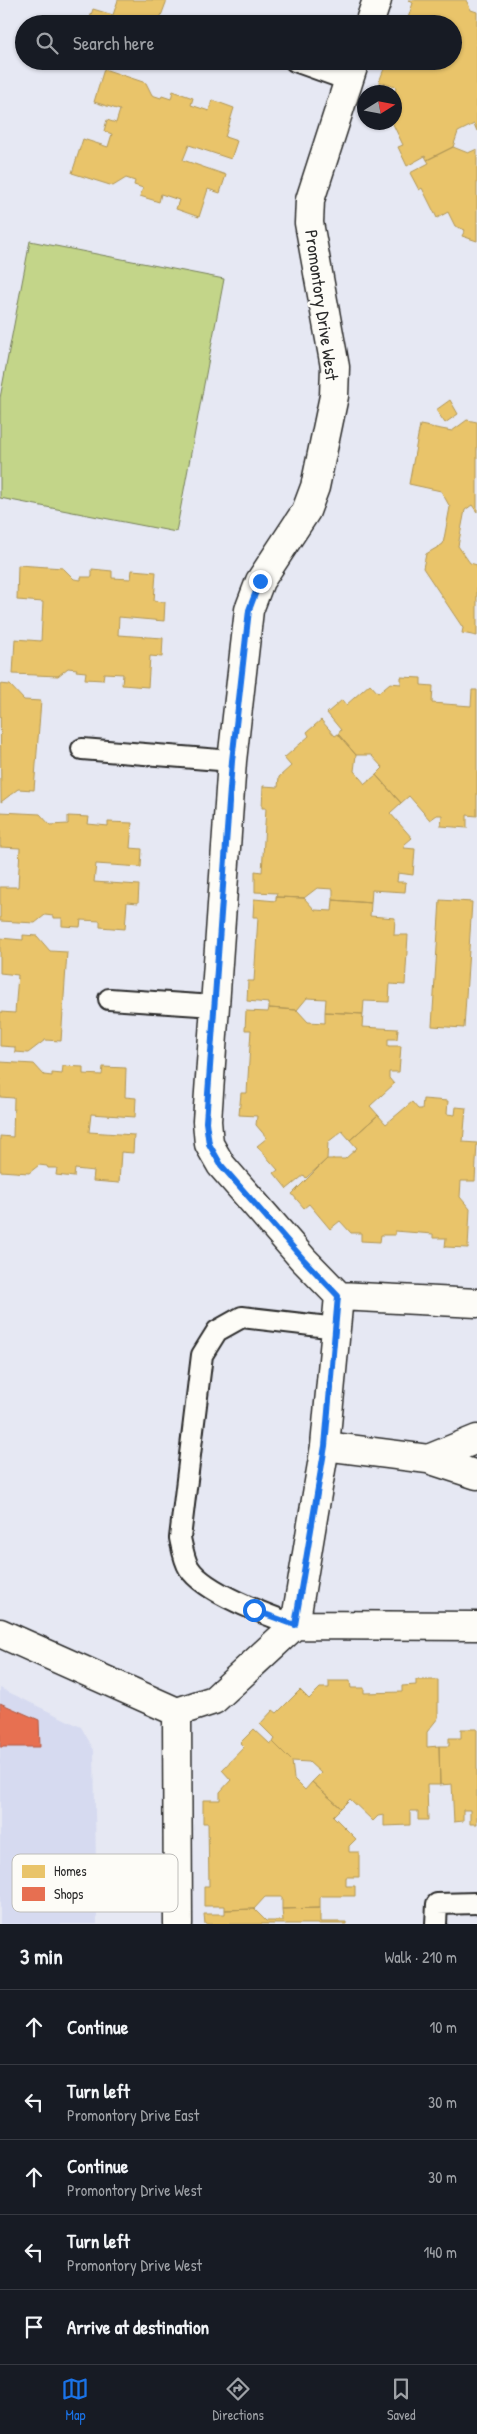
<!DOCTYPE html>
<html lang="en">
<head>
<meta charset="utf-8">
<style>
  :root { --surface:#171b24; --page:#20242c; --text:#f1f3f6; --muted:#9ea1a6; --line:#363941; --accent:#1a73e8 }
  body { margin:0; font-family:"Patrick Hand",sans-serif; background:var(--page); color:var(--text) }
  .compass { position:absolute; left:357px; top:85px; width:45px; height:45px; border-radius:50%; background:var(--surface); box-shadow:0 1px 4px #0004; rotate:79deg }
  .stop { position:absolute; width:15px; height:15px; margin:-11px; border:4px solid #1a73e8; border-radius:50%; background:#fff }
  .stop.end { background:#1a73e8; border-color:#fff; box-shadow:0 1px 5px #0008 }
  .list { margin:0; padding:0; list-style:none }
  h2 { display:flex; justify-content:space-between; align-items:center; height:65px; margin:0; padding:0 20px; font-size:21px }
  h2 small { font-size:16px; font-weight:400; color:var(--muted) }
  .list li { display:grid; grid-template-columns:32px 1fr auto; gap:15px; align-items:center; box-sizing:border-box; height:75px; padding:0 20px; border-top:1px solid var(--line) }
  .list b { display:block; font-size:19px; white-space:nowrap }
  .list p { margin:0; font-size:16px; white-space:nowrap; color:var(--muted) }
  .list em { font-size:16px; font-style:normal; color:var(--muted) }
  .icon { flex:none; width:28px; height:28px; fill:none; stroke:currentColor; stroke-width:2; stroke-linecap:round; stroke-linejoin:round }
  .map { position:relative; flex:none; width:477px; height:1924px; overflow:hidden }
  .search { position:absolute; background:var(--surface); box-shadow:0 1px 4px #0004; left:15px; right:15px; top:15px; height:55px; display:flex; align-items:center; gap:12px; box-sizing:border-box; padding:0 18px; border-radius:28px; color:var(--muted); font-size:19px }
  .sheet { height:440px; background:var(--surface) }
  nav { display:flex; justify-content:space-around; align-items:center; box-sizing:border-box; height:70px; border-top:1px solid var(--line); background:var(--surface); font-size:14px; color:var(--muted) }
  nav a { display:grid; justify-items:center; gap:2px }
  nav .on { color:var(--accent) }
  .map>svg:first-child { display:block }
  .built { fill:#d6daf0 }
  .green { fill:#c3d589; stroke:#77805a }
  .homes { fill:#e9c46a; stroke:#b09657 }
  .shops { fill:#e76f51; stroke:#af5b46 }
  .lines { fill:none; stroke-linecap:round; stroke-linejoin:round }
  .lane-casing { stroke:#2b2b2b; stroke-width:24 }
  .street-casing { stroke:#2b2b2b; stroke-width:31 }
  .lane { stroke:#fdfcf7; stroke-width:20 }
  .street { stroke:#fdfcf7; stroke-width:28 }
  .route { stroke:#1a73e8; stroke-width:6 }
  .labels { text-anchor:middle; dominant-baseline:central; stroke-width:5; stroke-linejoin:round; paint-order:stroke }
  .street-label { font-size:18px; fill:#2b2b2b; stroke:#fdfcf7 }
  .key { fill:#fdfcf7; stroke:#bebdba; stroke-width:1 }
  .key-label { font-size:14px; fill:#2b2b2b }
</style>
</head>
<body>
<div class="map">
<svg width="477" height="1924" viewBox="0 0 477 1924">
  <rect width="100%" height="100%" fill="#e6e8f3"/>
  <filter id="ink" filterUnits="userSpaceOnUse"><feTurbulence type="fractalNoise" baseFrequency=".02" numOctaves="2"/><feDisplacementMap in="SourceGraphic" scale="10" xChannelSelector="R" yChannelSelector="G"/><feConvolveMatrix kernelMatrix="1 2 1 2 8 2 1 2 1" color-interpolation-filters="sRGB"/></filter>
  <g filter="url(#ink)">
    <!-- built -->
    <path class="built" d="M0 1688 81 1727 94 1750 97 1924H0Z"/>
    <!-- green -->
    <path class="green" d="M30 241 224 279 176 532 0 498V398Z"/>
    <!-- homes -->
    <path class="homes" d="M118 0H167L158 24H88L93 9 113 15Z
      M408 0H466L471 10 477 12V131L474 124 458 132 453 147 427 160 425 156 407 166 398 147 403 145 392 122H394V113L400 111 394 99 396 87 379 82 387 61H453V24H406L413 3Z
      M104 69 146 83 152 95 161 98 162 96 171 99 173 91 193 98 191 105 209 111 212 100 234 108 225 137 237 141 231 159 189 145 183 160 226 175 220 193 208 189 199 217 176 209 179 200 161 194 159 202 140 196 143 188 134 185 135 181 126 178 113 186 72 173 83 139 108 147 112 134 104 131 107 120 116 123 120 110 94 102Z
      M453 147 468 153 477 149V241L462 236 465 230 455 226 448 212 437 218 422 188 419 190 410 173 429 163 427 160Z
      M450 400 458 414 445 423 436 410Z
      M467 420 477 422V512L472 505 465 510 458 546 470 563 477 565V636L462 633 463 628 423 568 426 554 443 544 450 507 441 491 409 484 420 425 452 431Z
      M18 565 63 568 74 579 81 580V577H92V569L112 571V578L131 579 132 570 156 572 154 601 165 602 164 621 119 617 118 635 163 638 162 657 150 656 148 687 122 685 123 674 104 673 103 680 85 679 86 672 76 671 77 669 68 668 58 676 13 674 15 639 41 641 43 602 17 600Z
      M401 677 421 678V685L433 686 432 703 471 706 472 690H477V816L467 815V828L441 826 442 815H437L430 820 409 796 401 803 376 775 383 768 371 755H356L338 734 341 730 327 713 342 700 346 705 370 684 378 693 390 683 401 684Z
      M0 684 10 685 24 700 41 701 34 790 18 789 1 802Z
      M321 720 335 736 338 734 356 755 354 771 365 784 376 775 401 803 390 813 412 838 405 844 404 848 415 849 413 875 398 873 397 882H406L405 892 372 890 371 903 333 900V889L317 888 304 898 276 897 277 893 255 892V871L262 872 266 808H262L263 786 278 787 279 777 291 766 284 758 309 736 307 732Z
      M0 812 40 814 50 825 68 824V816L89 817 88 824 108 826V822L132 823 130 848 142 849 141 867 96 864 94 882 139 885 138 903 127 902 125 929 100 927V921L81 920 80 927 62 926V918H53V916L45 915 35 923 0 921V887H18L20 848 0 847Z
      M276 897 304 898 315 910 332 911 333 900 371 903 370 916 395 918 394 935H408L405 985 390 984 389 1002 364 1001 363 1014 325 1012 326 999 307 998 297 1010 269 1008V1003L247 1001 248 981H254L258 917H253L254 899 276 901Z
      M440 900 472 902 464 1028 432 1026Z
      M23 935 37 936 50 951 67 952 61 1041 45 1040 28 1053 15 1052V1047L0 1046V1012L15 1013 18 975 0 973V938L23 940Z
      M269 1008 297 1010 308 1022 325 1023V1012L363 1014 362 1027 398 1029 397 1039H388V1046H401L399 1072H389V1078L394 1084 370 1106 378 1115 350 1140 342 1131 328 1142 327 1159 306 1178 304 1175 287 1189 274 1173 278 1170 257 1146 267 1138 256 1125 257 1116 239 1115 241 1093H247L251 1030H245L246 1011 268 1012Z
      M0 1062 34 1064 44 1075 52 1076V1073L62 1074 63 1066 83 1067V1074L102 1075 103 1067 126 1068 125 1097 136 1098 135 1117 91 1114 89 1132 134 1135 133 1153 121 1152 119 1183 93 1181 94 1171 75 1169 74 1177 56 1175 57 1168H48L47 1166 39 1165 29 1173 0 1171V1136L13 1137 14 1098 0 1097Z
      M423 1099 448 1101 447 1114 455 1115 456 1107 466 1108 463 1142 477 1143 475 1181H461L460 1197 470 1209 468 1248 445 1247 446 1238H433V1234L395 1231V1235H381L380 1242 361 1241V1233H351L340 1221 330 1229 309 1204 304 1208 292 1194 327 1159H345L357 1148 350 1140 378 1115 386 1124 412 1102 418 1109H422Z
      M416 1680H438V1718L427 1732V1747L439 1746 440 1785H427L428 1820H418V1811H410V1825L384 1826V1815L378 1816 373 1821 350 1799 341 1808 312 1782 321 1773 309 1762 292 1761 273 1742 275 1739 260 1724 273 1710 277 1713 300 1690 309 1699 320 1688H329V1681H350L351 1688H364V1693L402 1692V1686L416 1685Z
      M254 1729 270 1744 273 1742 292 1761 294 1779 305 1790 312 1782 341 1808 333 1816 356 1839 349 1846V1852H359V1877H346V1886H355V1896H320V1908L282 1909V1897H265L254 1909 225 1910V1906H204V1886H209L208 1823H203V1800H220V1792L231 1780 222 1770 244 1747 240 1743Z
      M461 1729H477V1824H470V1810H463V1821L454 1822 452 1784 440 1785 439 1746H449V1738H461Z
      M320 1908V1922H346V1924H205L204 1914H225V1910L254 1909 266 1921H283L282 1909Z"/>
    <!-- shops -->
    <path class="shops" d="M0 1703 39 1720 40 1747H0Z"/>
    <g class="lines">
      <!-- lane casing -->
      <g class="lane-casing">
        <path id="lane" d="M295 61 348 80
          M82 749 232 761
          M109 999 214 1006
          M295 1625C267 1615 205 1593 189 1568 184 1560 182 1547 180 1538L202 1355 217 1331 242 1317 337 1328
          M436 1924 437 1904 477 1903"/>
      </g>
      <!-- street casing -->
      <g class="street-casing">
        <path id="street" d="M369 24 377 0
          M355 61 310 200 309 223 335 367 334 396 315 487 306 511 260 581 249 610 232 761 207 1121 209 1144 221 1165 303 1259 339 1296 477 1303
          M325 1446 428 1459 477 1475
          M428 1459 477 1439
          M295 1625 325 1446 339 1296
          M0 1633 177 1712 214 1700 295 1625 477 1626
          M177 1712 178 1924"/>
      </g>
      <!-- lane -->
      <use href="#lane" class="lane"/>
      <!-- street -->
      <use href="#street" class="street"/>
    </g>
  </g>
  <g class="lines" filter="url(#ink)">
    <!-- route -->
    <path class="route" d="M254 1610 295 1625 325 1446 338 1296 303 1259 221 1165 209 1144 206 1122 232 761 249 610 260 581"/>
  </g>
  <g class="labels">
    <!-- street labels -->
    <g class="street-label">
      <text transform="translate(322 305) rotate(82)">Promontory Drive West</text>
    </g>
  </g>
  <!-- legend -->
  <rect x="12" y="1854" width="166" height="58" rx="8" class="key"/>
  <rect x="22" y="1865" width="23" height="13" fill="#e9c46a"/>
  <rect x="22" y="1887" width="23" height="14" fill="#e76f51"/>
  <g class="key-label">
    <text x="54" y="1876">Homes</text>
    <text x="54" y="1899">Shops</text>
  </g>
</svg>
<svg class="compass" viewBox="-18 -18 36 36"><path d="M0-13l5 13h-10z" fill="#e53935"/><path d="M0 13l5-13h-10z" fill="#9ea1a6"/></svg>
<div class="stop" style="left:254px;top:1610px"></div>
<div class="stop end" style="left:260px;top:581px"></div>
<div class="search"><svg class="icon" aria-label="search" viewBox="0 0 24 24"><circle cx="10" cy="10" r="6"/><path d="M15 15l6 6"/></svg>Search here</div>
</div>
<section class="sheet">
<h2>3 min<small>Walk · 210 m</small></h2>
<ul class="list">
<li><svg class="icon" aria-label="ahead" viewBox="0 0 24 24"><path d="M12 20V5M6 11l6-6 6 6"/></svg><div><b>Continue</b></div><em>10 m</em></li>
<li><svg class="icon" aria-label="left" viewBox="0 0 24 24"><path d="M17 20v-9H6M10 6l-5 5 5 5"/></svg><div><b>Turn left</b><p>Promontory Drive East</p></div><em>30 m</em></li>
<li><svg class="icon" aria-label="ahead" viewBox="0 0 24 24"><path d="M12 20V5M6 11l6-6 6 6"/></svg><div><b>Continue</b><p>Promontory Drive West</p></div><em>30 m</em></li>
<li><svg class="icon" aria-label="left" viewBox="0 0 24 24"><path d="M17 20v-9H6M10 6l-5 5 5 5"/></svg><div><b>Turn left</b><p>Promontory Drive West</p></div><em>140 m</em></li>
<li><svg class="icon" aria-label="arrive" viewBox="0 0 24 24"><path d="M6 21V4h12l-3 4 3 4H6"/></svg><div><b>Arrive at destination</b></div></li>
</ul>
</section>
<nav>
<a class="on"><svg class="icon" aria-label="map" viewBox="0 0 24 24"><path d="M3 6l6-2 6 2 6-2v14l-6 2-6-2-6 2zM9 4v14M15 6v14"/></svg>Map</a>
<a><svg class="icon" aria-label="directions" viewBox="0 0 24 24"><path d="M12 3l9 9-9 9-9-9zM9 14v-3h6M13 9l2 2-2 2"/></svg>Directions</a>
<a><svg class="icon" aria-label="saved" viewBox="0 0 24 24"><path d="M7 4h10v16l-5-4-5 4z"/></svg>Saved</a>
</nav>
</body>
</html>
